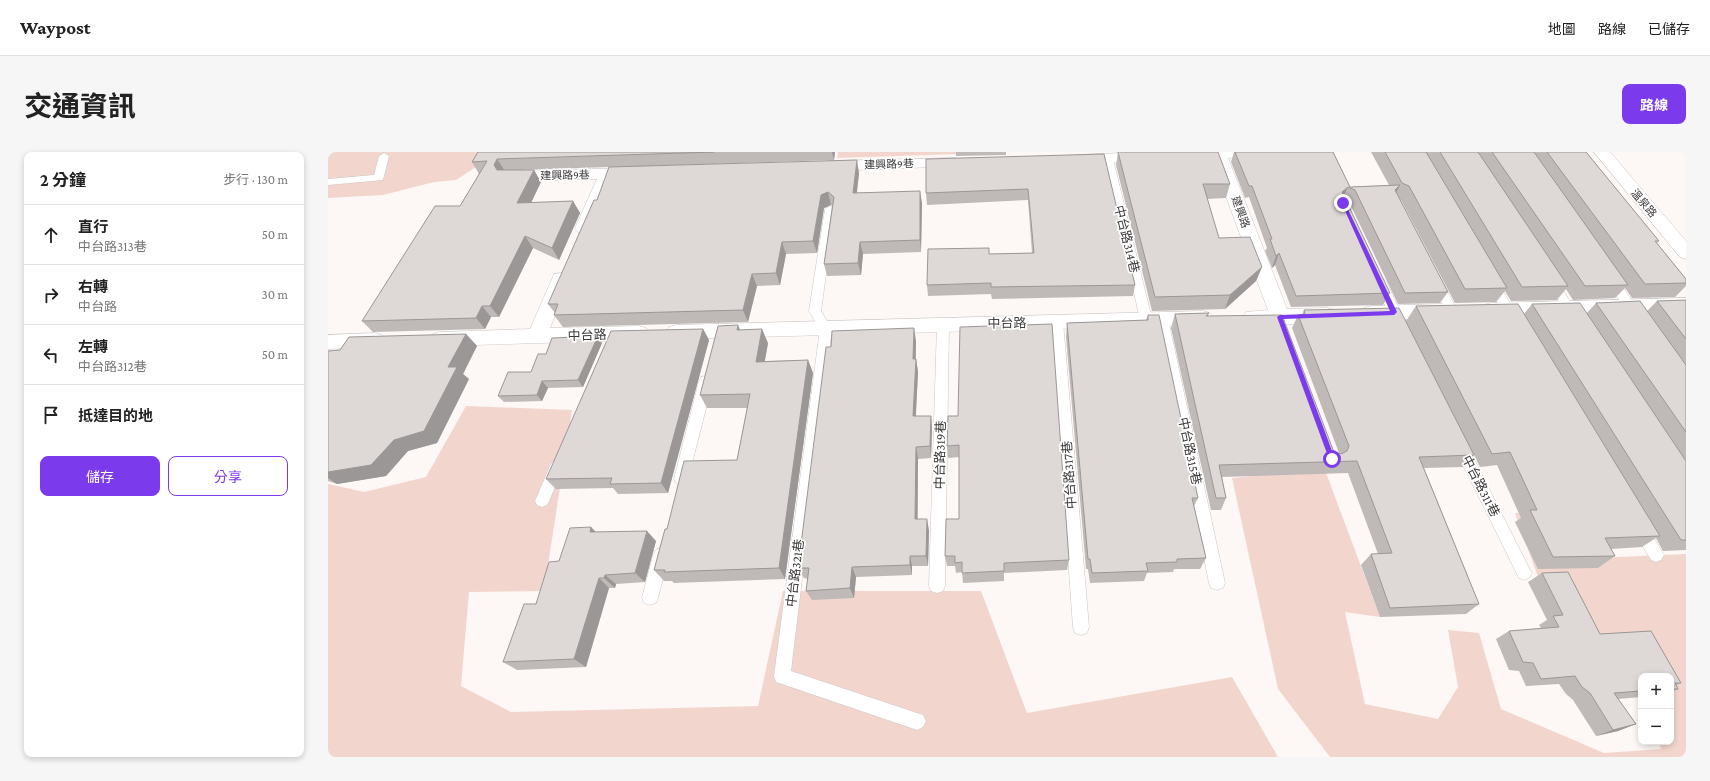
<!DOCTYPE html>
<html lang="zh-TW">
<head>
<meta charset="utf-8">
<style>
  :root { --surface:#fff; --page:#f6f6f6; --text:#222; --muted:#767676; --line:#e0e0e0; --accent:#7c3aed }
  body { margin:0; font-family:"Crimson Pro","Noto Sans TC",serif; background:var(--page); color:var(--text) }
  .controls { position:absolute; right:12px; bottom:12px; display:grid; overflow:hidden; border-radius:8px; box-shadow:0 2px 6px #0003 }
  .controls button { width:36px; height:36px; display:grid; place-items:center; padding:0; border:0; border-bottom:1px solid var(--line); background:var(--surface); color:var(--text); font:20px sans-serif }
  .stop { position:absolute; width:12px; height:12px; margin:-9px; border:3px solid #7c3aed; border-radius:50%; background:#fff }
  .stop.end { background:#7c3aed; border-color:#fff; box-shadow:0 1px 4px #0008 }
  .list { margin:0; padding:0; list-style:none }
  h2 { display:flex; justify-content:space-between; align-items:center; height:52px; margin:0; padding:0 16px; font-size:17px }
  h2 small { font-size:13px; font-weight:400; color:var(--muted) }
  .list li { display:grid; grid-template-columns:26px 1fr auto; gap:12px; align-items:center; box-sizing:border-box; height:60px; padding:0 16px; border-top:1px solid var(--line) }
  .list b { display:block; font-size:15px; white-space:nowrap }
  .list p { margin:0; font-size:13px; white-space:nowrap; color:var(--muted) }
  .list em { font-size:13px; font-style:normal; color:var(--muted) }
  .actions { display:flex; gap:8px; padding:12px 16px }
  .actions a { flex:1; padding:9px 0; border:1px solid var(--accent); border-radius:8px; text-align:center; font-size:14px; color:var(--accent) }
  .actions .main { background:var(--accent); color:#fff }
  .icon { flex:none; width:22px; height:22px; fill:none; stroke:currentColor; stroke-width:2; stroke-linecap:round; stroke-linejoin:round }
  .map { position:relative; flex:none; width:1358px; height:605px; overflow:hidden; border-radius:8px }
  header { display:flex; align-items:center; gap:24px; box-sizing:border-box; height:56px; padding:0 20px; background:var(--surface); border-bottom:1px solid var(--line) }
  header strong { font-size:19px }
  nav { display:flex; gap:22px; margin-inline-start:auto; font-size:14px }
  .intro { display:flex; align-items:center; justify-content:space-between; box-sizing:border-box; height:96px; padding:0 24px }
  h1 { margin:0; font-size:28px }
  .button { padding:10px 18px; border-radius:8px; background:var(--accent); color:#fff; font-size:14px; font-weight:700 }
  main { display:flex; gap:24px; padding:0 24px }
  aside { flex:1; background:var(--surface); border-radius:8px; box-shadow:0 2px 6px #0003 }
  .map>svg:first-child { display:block }
  .green { fill:#f2d6cd }
  .lines { fill:none; stroke-linecap:round; stroke-linejoin:round }
  .lane-casing { stroke:#ccc6c4; stroke-width:1 }
  .street-casing { stroke:#ccc6c4; stroke-width:1 }
  .lane { fill:#fff; fill-rule:evenodd }
  .street { fill:#fff; fill-rule:evenodd }
  .wall { fill:#bfbab8 }
  .shaded-wall { fill:#9b9796 }
  .building { fill:#ded8d6; stroke:#9b9796 }
  .route { fill:#7c3aed }
  .labels { text-anchor:middle; dominant-baseline:central; stroke-width:3.5; stroke-linejoin:round; paint-order:stroke }
  .far-street-label { font-size:11px; fill:#3c3939; stroke:#fff }
  .street-label { font-size:13px; fill:#3c3939; stroke:#fff }
</style>
</head>
<body>
<header>
<strong>Waypost</strong>
<nav><a>地圖</a><a>路線</a><a>已儲存</a></nav>
</header>
<div class="intro"><h1>交通資訊</h1><a class="button">路線</a></div>
<main>
<aside>
<h2>2 分鐘<small>步行 · 130 m</small></h2>
<ul class="list">
<li><svg class="icon" aria-label="ahead" viewBox="0 0 24 24"><path d="M12 20V5M6 11l6-6 6 6"/></svg><div><b>直行</b><p>中台路313巷</p></div><em>50 m</em></li>
<li><svg class="icon" aria-label="right" viewBox="0 0 24 24"><path d="M7 20v-9h11M14 6l5 5-5 5"/></svg><div><b>右轉</b><p>中台路</p></div><em>30 m</em></li>
<li><svg class="icon" aria-label="left" viewBox="0 0 24 24"><path d="M17 20v-9H6M10 6l-5 5 5 5"/></svg><div><b>左轉</b><p>中台路312巷</p></div><em>50 m</em></li>
<li><svg class="icon" aria-label="arrive" viewBox="0 0 24 24"><path d="M6 21V4h12l-3 4 3 4H6"/></svg><div><b>抵達目的地</b></div></li>
</ul>
<div class="actions"><a class="main">儲存</a><a>分享</a></div>
</aside>
<div class="map">
<svg width="1358" height="605" viewBox="0 0 1358 605">
  <rect width="100%" height="100%" fill="#fdf7f5"/>
  <!-- green -->
  <path class="green" d="M0 0H158L148 15 128 28 106 30 55 43 0 46Z
    M510 0H662V1L509 6Z
    M138 254 244 258 216 439 141 440 133 534 183 560 430 554 455 439H653L699 561 904 525 950 605H0V332L36 340 98 325Z
    M997 318 1052 465 1017 460 1037 552 1110 567 1130 535 1120 478 1151 481 1173 557 1276 601 1333 597 1331 590H1343V524H1313V548L1288 489 1234 491 1187 361 1233 363 1267 406 1358 402V605H1002L950 537 904 326Z"/>
  <g class="lines">
    <!-- lane casing -->
    <g class="lane-casing">
      <path id="lane" d="M56 1 61 4 55 28 0 33V27L46 23 51 4Z
        M780 4 785 7 824 167 822 170H814L812 167 775 7Z
        M502 54 507 57 493 159 504 177 463 519 595 563 598 569 595 575 589 578 454 532 448 530 446 524 492 177 481 159 497 57Z
        M1282 122 1286 123 1312 160 1314 163 1312 166H1304L1278 129 1276 126 1278 123Z
        M1163 124 1167 125 1191 167 1189 170H1181L1179 167 1157 128Z
        M1222 124 1226 125 1252 164 1250 167H1242L1216 128Z
        M1052 125 1058 129 1077 170 1075 173H1067L1065 170 1046 129Z
        M1108 125 1112 126 1130 159 1128 162H1120L1118 159 1102 129Z
        M834 163 838 164 840 167 897 431 895 436 889 438 883 436 881 431 828 167 830 164Z
        M729 166 733 167 735 170 761 475 759 481 753 483 747 481 745 475 723 170 725 167Z
        M615 168 619 170 621 173 617 434 615 439 609 441 603 439 601 434 609 173 611 170Z
        M378 224 383 225 385 229 360 327 358 331 353 333 348 331 346 327 371 229 373 225Z
        M1132 287 1137 289 1201 416 1204 421 1201 426 1196 428 1191 426 1125 293 1127 289Z
        M229 308 234 310 236 314 221 349 219 353 214 355 209 353 207 349 222 314 224 310Z
        M1311 368 1316 370 1333 398 1336 403 1333 408 1328 410 1323 408 1306 380 1304 375 1306 370Z
        M333 396 338 398 341 403 330 446 328 451 322 453 316 451 314 446 325 403 328 398Z"/>
    </g>
    <!-- street casing -->
    <g class="street-casing">
      <path id="street" d="M819 0 825 2 827 5 825 8 748 13 742 11 740 8 742 5 748 3Z
        M854 0H933L931 3 900 6 959 157 999 156 1006 158 1009 163 1006 168 999 170C978 171 937 175 918 170L915 165 918 160 940 158 884 7 854 6 852 3Z
        M1266 0H1282L1358 89V107L1352 105Z
        M628 6 634 8 636 11 634 14 500 19 494 17 492 14 494 11 500 9Z
        M310 16 316 17 318 21 316 25 285 27 265 76 262 80 256 82 250 80 247 76 269 27 183 29 177 28 175 24 177 20 183 19Z
        M233 121 240 122 242 127 222 176 311 174 318 176 321 181 318 186 311 188 112 194 105 192 102 187 105 182 112 180 202 177 224 127 226 122Z
        M1358 146V160L1163 165 1156 163 1153 158 1156 153 1163 151Z
        M1113 152 1120 154 1123 159 1120 164 1113 166 1043 168 1036 166 1033 161 1036 156 1043 154Z
        M875 159 882 161 885 166 882 171 875 173 348 187 341 185 338 180 341 175 348 173Z
        M47 181 54 183 57 188 54 193 47 195 0 197V183Z"/>
    </g>
    <!-- lane -->
    <use href="#lane" class="lane"/>
    <!-- street -->
    <use href="#street" class="street"/>
  </g>
  <!-- wall -->
  <path class="wall" d="M150 0H507L506 8 324 14 531 21 529 41 594 51 593 100 535 102 533 123 499 124 496 112 504 54 503 53 496 56 489 101 458 102 452 133 429 134 420 170 235 175 226 163 227 161 220 152 269 48 281 15 192 18H206L213 30 203 51 245 49 252 61 231 108 205 96 171 165H163L157 177 45 180 34 169 132 54 151 22 144 10Z
    M628 0H678V3L628 4Z
    M790 0H890L902 32 898 46 879 47 891 86 934 115 928 129 897 157 824 159 788 13Z
    M906 0H1005L1022 35 1061 33 1043 0H1258L1331 89 1329 91 1358 127V134L1347 145 1304 146 1297 136 1287 146 1245 148 1238 137 1229 148 1183 149 1177 139 1168 150 1127 151 1073 48H1072L1120 140 1112 151 1070 152 1021 50 1018 49 1062 141 1055 153 963 155 947 113 944 116 937 99 939 96 921 45 917 46 903 10Z
    M776 2 807 133 805 144 664 147 663 142 600 144 599 133 661 102 704 101 700 48 599 53 598 41Z
    M1358 148V398L1335 399 1328 386 1314 395 1283 397 1287 404 1270 416 1210 417 1187 370 1193 366 1169 313 1152 315 1146 303 1135 315 1096 316 1151 452 1138 462 1052 465 1033 413 1043 402H1050L1020 321 894 325 898 346 893 358H883L843 176 847 162 881 161 880 164 1004 295 1006 300 1011 301 964 176 970 163H974L976 158 1078 169 1088 154 1196 162 1204 152 1259 161 1268 151 1319 159 1329 149Z
    M820 163 870 346 866 354 878 406 872 417H846L845 420 819 421 816 429 762 431 760 417H758L738 185 739 171 818 168Z
    M375 177 381 188 340 341 290 342 285 336 228 337 218 327Z
    M412 178 440 191 437 209 480 208 485 221 457 427 346 431 344 429H336L326 418 339 377 409 308 419 256H379L372 243Z
    M138 182 149 194 135 222 141 227 109 291 80 299 58 324 9 332 0 329V199L12 198Z
    M270 184 274 191 255 235 220 236 214 249 176 250 170 244 203 220 218 202Z
    M588 189V207L590 220 588 264H603L604 276 603 306 590 307V367L601 378 600 414H584V423L528 425 526 446 484 448 478 439 480 427 476 426 470 416Z
    M620 264 741 408 739 418 676 421V429L635 431 634 420 628 421 627 414H619L617 404 631 367V305L620 306 619 294Z
    M268 380 328 389 317 430 288 432 287 436H281L258 515 189 518 175 510 231 409Z
    M1240 420 1272 482 1323 479 1353 531 1348 533 1350 537 1343 540V524H1313V545L1290 547 1308 572 1290 579 1268 584 1245 548 1238 542 1231 532 1198 534 1191 519 1181 518 1168 487 1181 479 1213 476 1211 473 1219 468 1200 430 1214 421Z"/>
  <!-- shaded-wall -->
  <path class="shaded-wall" d="M504 0H507L506 8Z
    M169 7 177 19 174 25 166 13Z
    M529 8 531 21 527 54 525 41Z
    M206 18 213 30 197 63 189 51Z
    M1072 33 1066 45 1067 38Z
    M1020 35 1014 47V40Z
    M592 39 594 51 593 100 592 88Z
    M500 40 503 53 496 56 489 101 485 89 493 43Z
    M245 49 252 61 231 108 224 96Z
    M197 84 205 96 171 165 162 154Z
    M454 90 458 102 452 133 448 121Z
    M532 90 535 102 533 123 530 111Z
    M951 101 947 113 944 116 948 104Z
    M934 115 928 129 897 157 902 143Z
    M424 122 429 134 420 170 415 158Z
    M154 154 163 165 157 177 148 166Z
    M410 173 416 187 409 178Z
    M586 176 588 189 587 218 588 207 590 220 587 276 585 264V207Z
    M375 177 381 188 340 341 333 331Z
    M434 177 440 191 434 223 428 210Z
    M138 182 149 194 135 222 141 227 109 291 80 299 58 324 9 332 0 326V320L120 215Z
    M270 184 274 191 255 235 250 228Z
    M480 208 485 221 457 427 451 416Z
    M214 229 220 236 214 249 209 243Z
    M603 264 604 276 603 306 602 294Z
    M588 295 590 307 589 378 587 367Z
    M599 367 601 378 600 414 598 404Z
    M263 375 273 385 262 380Z
    M319 379 328 389 317 430 307 421Z
    M582 404 584 414V423L582 413Z
    M524 415 528 425 526 446 522 436Z
    M277 423 288 432 287 436 276 426Z
    M271 426 281 436 258 515 246 507Z
    M1308 572 1290 579 1268 584 1285 578Z"/>
  <!-- building -->
  <path class="building" d="M150 0H386L169 7 166 13 169 18H206L189 51 245 49 224 96 197 84 162 154H154L148 166 34 169 107 54H132L159 9 144 10Z
    M790 0H890L902 32H875L891 86 922 85 934 115 902 143 827 145Z
    M907 0H1005L1022 35 1072 33 1067 38 1120 140 1077 141 1027 38 1020 35 1014 40 1062 141 968 144 951 101 948 104 942 87H944L924 34H921Z
    M1057 0H1098L1179 136 1137 137 1081 34 1074 31Z
    M1112 0H1150L1240 134 1194 135Z
    M1164 0H1206L1300 133 1257 134Z
    M1219 0H1258L1331 89H1327L1358 127V131L1317 132Z
    M776 2 807 133 663 135V131L599 133 600 97 661 96V102L706 101 700 37 598 41V7Z
    M529 8 525 41 592 39V88L532 90 530 111 496 112 506 45 500 40 493 43 485 89 454 90 448 121 424 122 415 158 226 163 230 152H220L266 48H269L281 15Z
    M1358 148V187L1329 149Z
    M1312 149 1358 213V280L1268 151Z
    M1252 151 1358 309V388H1353L1204 152Z
    M1190 152 1332 384 1277 386 1287 404 1225 405 1202 358H1209L1182 300 1164 302 1088 154Z
    M1071 156 1146 303 1091 305 1151 452 1062 456 1043 402 1064 401 1029 309 891 313 898 346H888L847 162 881 161 878 164 954 163 1004 295 1006 300 1013 302 1019 299 1021 294 970 163 977 162 976 158Z
    M820 163H831L870 346H864L878 406 849 407V410L818 411 820 419 764 421 762 407H760L739 171 820 168Z
    M724 172 741 408 676 411V419L634 421V410L627 411V404H617L618 367H631V293L619 294 620 264H630L632 175Z
    M410 173 409 178 434 177 428 210 480 208 451 416 336 420 337 418H326L337 377H339L356 309 409 308 422 242 372 243 390 174Z
    M586 176 585 207H588L585 264H603L602 294 588 295 587 367H599L598 404H582V413L524 415 522 436 478 439 481 416H470L498 195H503L504 179Z
    M375 177 333 331 282 332 284 326 218 327 283 179Z
    M138 182 120 215H129L96 279 66 288 43 313 0 320V199L12 198 21 185Z
    M270 184 250 228 214 229 209 243 170 244 180 220H203L210 202H218L224 186Z
    M263 375 262 380 319 379 307 421 277 423 276 426H271L246 507 175 510 196 452H208L221 410 231 409 242 376Z
    M1240 420 1272 482 1323 479 1353 531H1347L1350 537H1343V524H1313V539L1286 541 1308 572 1285 578 1262 541 1254 535 1247 524 1213 527 1205 511 1195 510 1181 479 1231 475 1225 464 1235 463 1214 421Z"/>
  <!-- route -->
  <path class="route" d="M1013 50 1017 51 1069 160 1066 163 955 167 1007 307 1004 310 1001 307 949 165 952 163 1062 159Z"/>
  <g class="labels">
    <!-- far-street labels -->
    <g class="far-street-label">
      <text transform="translate(561 12) rotate(-2)">建興路9巷</text>
      <text transform="translate(237 23) rotate(-1)">建興路9巷</text>
      <text transform="translate(1316 51) rotate(50)">溫泉路</text>
      <text transform="translate(913 60) rotate(70)">建興路</text>
    </g>
    <!-- street labels -->
    <g class="street-label">
      <text transform="translate(799 87) rotate(76)">中台路314巷</text>
      <text transform="translate(679 171) rotate(-1)">中台路</text>
      <text transform="translate(259 183) rotate(-2)">中台路</text>
      <text transform="translate(862 299) rotate(78)">中台路315巷</text>
      <text transform="translate(612 303) rotate(-89)">中台路319巷</text>
      <text transform="translate(741 323) rotate(-94)">中台路317巷</text>
      <text transform="translate(1153 334) rotate(63)">中台路311巷</text>
      <text transform="translate(467 421) rotate(-83)">中台路321巷</text>
    </g>
  </g>
</svg>
<div class="controls">
<button>+</button>
<button>−</button>
</div>
<div class="stop" style="left:1004px;top:307px"></div>
<div class="stop end" style="left:1015px;top:51px"></div>
</div>
</main>
</body>
</html>
